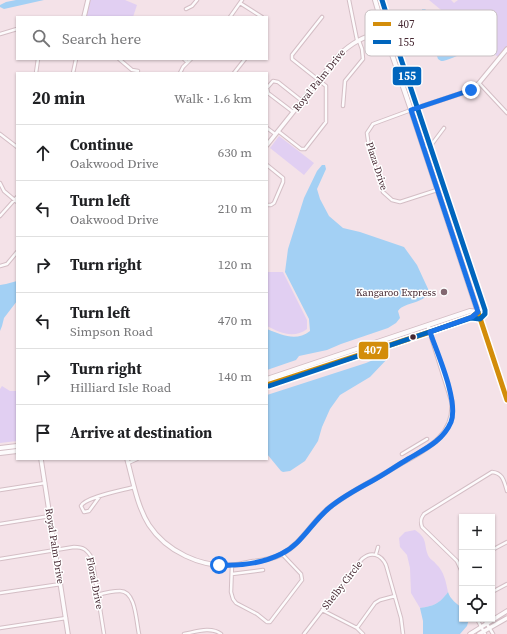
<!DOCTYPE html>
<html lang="en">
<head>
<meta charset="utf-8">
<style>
  :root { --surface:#fff; --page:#f2f2f2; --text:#202124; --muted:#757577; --line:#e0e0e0 }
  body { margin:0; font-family:"Source Serif 4",serif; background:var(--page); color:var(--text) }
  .controls { position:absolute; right:12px; bottom:12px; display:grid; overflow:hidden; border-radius:0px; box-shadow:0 1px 3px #0004 }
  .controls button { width:36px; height:36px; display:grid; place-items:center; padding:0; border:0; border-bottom:1px solid var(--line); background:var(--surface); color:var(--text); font:20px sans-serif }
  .stop { position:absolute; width:12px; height:12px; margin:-9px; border:3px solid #1a73e8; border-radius:50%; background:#fff }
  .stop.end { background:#1a73e8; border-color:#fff; box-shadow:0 1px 4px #0008 }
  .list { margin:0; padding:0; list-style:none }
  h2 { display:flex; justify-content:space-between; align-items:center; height:52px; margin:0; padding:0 16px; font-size:17px }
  h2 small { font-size:13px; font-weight:400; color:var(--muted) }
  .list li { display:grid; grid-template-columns:26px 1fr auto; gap:12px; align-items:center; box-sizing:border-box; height:56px; padding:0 16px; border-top:1px solid var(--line) }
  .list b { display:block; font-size:15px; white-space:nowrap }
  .list p { margin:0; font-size:13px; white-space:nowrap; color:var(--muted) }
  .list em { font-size:13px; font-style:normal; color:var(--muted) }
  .icon { flex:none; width:22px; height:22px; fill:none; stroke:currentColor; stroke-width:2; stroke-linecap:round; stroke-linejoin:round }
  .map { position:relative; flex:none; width:507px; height:634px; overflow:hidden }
  .search { position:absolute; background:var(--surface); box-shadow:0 1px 3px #0004; left:16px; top:16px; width:252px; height:44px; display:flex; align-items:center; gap:10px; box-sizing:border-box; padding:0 14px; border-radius:0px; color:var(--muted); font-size:15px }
  .panel { position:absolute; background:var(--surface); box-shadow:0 1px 3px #0004; left:16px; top:72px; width:252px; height:388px; border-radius:0px }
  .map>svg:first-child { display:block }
  .green { fill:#e1cff2 }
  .water { fill:#a3d0f4 }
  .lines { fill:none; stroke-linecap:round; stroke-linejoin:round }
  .minor-casing { stroke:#d4bec5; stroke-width:4.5 }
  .tertiary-casing { stroke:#d4bec5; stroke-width:5.5 }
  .secondary-casing { stroke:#d4bec5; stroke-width:6 }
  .minor { stroke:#fdfbfc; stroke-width:2.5 }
  .tertiary { stroke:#fdfbfc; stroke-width:3.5 }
  .secondary { stroke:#fdfbfc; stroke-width:4 }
  .bus-1-casing { stroke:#fff; stroke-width:8 }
  .bus-2-casing { stroke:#fff; stroke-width:8 }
  .bus-1 { stroke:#d38d0a; stroke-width:5 }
  .bus-2 { stroke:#0065bd; stroke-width:5 }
  .route { stroke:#1a73e8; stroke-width:5 }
  .poi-dot { fill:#826871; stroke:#fff; stroke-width:1.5 }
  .bus-dot { fill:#452731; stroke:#fff; stroke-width:1.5 }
  .labels { text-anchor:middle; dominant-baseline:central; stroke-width:3; stroke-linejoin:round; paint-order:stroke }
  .street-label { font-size:10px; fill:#452731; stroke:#fff }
  .poi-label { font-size:10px; fill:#452731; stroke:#fff; text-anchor:end }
  .key { fill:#fff; stroke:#c7bec1; stroke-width:1 }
  .key-label { font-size:11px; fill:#452731 }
  .line-badge { stroke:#fff; stroke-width:1.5 }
  .badge-label { font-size:11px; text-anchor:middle; font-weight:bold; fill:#fff }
</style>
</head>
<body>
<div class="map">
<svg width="507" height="634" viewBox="0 0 507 634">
  <rect width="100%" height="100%" fill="#f4e2e8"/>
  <!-- green -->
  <path class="green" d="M90 0H125L137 5 133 17H86Z
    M429 0H451L454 3 458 0H507V46L498 57Z
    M279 136 314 163 304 175 270 148Z
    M267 272H283L307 320V329C294 339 280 333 267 326Z
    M2 386 10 391H17V441L0 443V389Z
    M415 530C429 539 423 546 429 557 431 560 434 561 436 564 444 571 446 582 448 592 439 604 434 606 420 608L411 593 410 568 407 555 400 547 399 538 405 532Z"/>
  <!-- water -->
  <path class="water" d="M16 0H44L4 9 0 7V5L6 2Z
    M422 9H425L464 41 466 46C461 56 453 58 443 61H441L438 59 422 11Z
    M322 165H325L326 169 317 189 320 199 329 216 343 228 360 232 404 247 417 265 429 291C424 305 405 301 398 311L400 318 396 323 388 328 341 344 327 350 299 356 296 360 267 370V329C282 335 296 342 310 331L309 319 285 272 288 249 304 198 317 171Z
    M17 281V301L4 318 2 326 0 331V285L6 284Z
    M387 354H389V357L370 377 340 395 330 409 322 427 318 441 305 461 290 471 283 472 281 471 267 454V395L366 363Z
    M448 592C450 599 457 604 462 608V619H469L467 626 460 634H423V621L420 608C434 606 439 604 448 592Z"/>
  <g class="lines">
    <!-- minor casing -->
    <g class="minor-casing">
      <path id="minor" d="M240 3 262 17
        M186 9 192 6 197 0
        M230 17 242 0
        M0 34 17 29
        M119 59 132 70 138 71
        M184 59 187 62
        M36 73 38 59
        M73 73 76 59
        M180 73 183 67 191 59
        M234 73 245 59
        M479 83 507 113
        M343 106 345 81 363 59 362 49 359 41 357 40 349 0
        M411 110 373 124 367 133 369 147 383 192 392 200 400 202 437 190
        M293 112 268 93 267 88 273 81 278 82 302 101
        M267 128 275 134
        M278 131 301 149H305L326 122V86L292 59V55L322 17
        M0 134 17 147
        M424 147 432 144 444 128
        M267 165 283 178V182L274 203 271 205H267
        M0 183 4 191 17 202
        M0 216 17 197
        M0 266 7 264 17 252
        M402 454 427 439
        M128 463 137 459
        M0 490 45 483
        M100 496 89 511 84 512 81 506C85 497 124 490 134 487
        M0 524 50 516
        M492 550 507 542
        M376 554 378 547
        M0 559 74 547C84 547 87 550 92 558L104 634
        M232 565 231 592 233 599 236 603 257 614 267 622H270L302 580 301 574 282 554
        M462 572 457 561 422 527C420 521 421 518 424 514L492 472C503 473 504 481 507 491
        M232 574 263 570
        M492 592 507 584
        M0 593 61 584
        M97 595C104 593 112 591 120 591 136 591 136 621 139 634
        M322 610 357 628 363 634
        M477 619 485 634
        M484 619 493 634
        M0 628 66 618
        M357 628 375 603 380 600 395 596
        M184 634C195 632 211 626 221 634
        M304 634 362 559C371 551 381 554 386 565L401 618 403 634"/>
    </g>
    <!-- tertiary casing -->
    <g class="tertiary-casing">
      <path id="tertiary" d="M84 17 88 0
        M411 110 471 90 479 83 507 49
        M267 145 337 57C352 42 363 37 384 31
        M41 459 68 634
        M127 459C133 481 137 506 149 525 166 551 201 568 233 565 239 565 245 563 250 562 261 561 273 559 282 554 302 543 312 521 330 507 349 492 371 482 392 469 419 452 455 440 452 402L428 326
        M470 634 507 611
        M479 634 507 618"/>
    </g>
    <!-- secondary casing -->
    <g class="secondary-casing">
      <path id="secondary" d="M375 0 384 31 411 110 507 400
        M267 379 470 311 478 312
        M267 385 430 332 472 317 478 312
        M0 448 17 446
        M0 453 17 451"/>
    </g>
    <!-- minor -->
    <use href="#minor" class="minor"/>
    <!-- tertiary -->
    <use href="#tertiary" class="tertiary"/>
    <!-- secondary -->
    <use href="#secondary" class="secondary"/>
    <!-- bus-1 casing -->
    <g class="bus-1-casing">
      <path id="bus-1" d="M478 312 507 400
        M267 385 430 332 472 317 478 312"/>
    </g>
    <!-- bus-2 casing -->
    <g class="bus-2-casing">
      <path id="bus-2" d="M269 386 471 318 480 319 485 314V310L391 29 382 0"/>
    </g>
    <!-- bus-1 -->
    <use href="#bus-1" class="bus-1"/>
    <!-- bus-2 -->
    <use href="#bus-2" class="bus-2"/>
  </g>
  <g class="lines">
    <!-- route -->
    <path class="route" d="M219 565C239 566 263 563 281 554 302 544 311 523 329 508 342 497 357 489 372 481 385 474 396 466 408 459 425 449 443 441 451 422 459 401 437 353 430 332L472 317 478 312 411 110 471 90"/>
  </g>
  <!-- markers -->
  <circle class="poi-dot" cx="444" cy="292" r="4"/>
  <circle class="bus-dot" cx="413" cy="337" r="3.5"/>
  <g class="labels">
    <!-- street labels -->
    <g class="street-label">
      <text transform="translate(319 80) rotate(-51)">Royal Palm Drive</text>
      <text transform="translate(377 166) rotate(72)">Plaza Drive</text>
      <text transform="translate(55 546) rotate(81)">Royal Palm Drive</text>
      <text transform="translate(95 583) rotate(79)">Floral Drive</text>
      <text transform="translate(342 585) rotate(-52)">Shelby Circle</text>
    </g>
    <!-- poi labels -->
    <g class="poi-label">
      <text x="436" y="292">Kangaroo Express</text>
    </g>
  </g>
  <!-- legend -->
  <rect x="365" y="10" width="132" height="46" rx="6" class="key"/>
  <rect x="373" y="22" width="18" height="4" fill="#d38d0a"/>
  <rect x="373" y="40" width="18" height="4" fill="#0065bd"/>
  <g class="key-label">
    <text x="398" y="28">407</text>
    <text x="398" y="46">155</text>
  </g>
  <g class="line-badge">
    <rect x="392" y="66" width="30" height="20" rx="4" fill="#0065bd"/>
    <rect x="358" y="341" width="31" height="19" rx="4" fill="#d38d0a"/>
  </g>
  <g class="badge-label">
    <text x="407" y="80">155</text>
    <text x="373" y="354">407</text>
  </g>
</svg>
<div class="controls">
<button>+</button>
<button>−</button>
<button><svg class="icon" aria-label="locate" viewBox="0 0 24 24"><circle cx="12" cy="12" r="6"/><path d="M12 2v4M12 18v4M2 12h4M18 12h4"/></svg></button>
</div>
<div class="stop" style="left:219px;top:565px"></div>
<div class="stop end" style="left:471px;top:90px"></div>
<div class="search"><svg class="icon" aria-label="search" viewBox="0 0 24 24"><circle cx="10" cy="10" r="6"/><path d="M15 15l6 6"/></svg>Search here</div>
<section class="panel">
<h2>20 min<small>Walk · 1.6 km</small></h2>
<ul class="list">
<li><svg class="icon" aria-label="ahead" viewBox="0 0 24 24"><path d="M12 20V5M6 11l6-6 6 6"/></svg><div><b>Continue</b><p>Oakwood Drive</p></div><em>630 m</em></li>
<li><svg class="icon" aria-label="left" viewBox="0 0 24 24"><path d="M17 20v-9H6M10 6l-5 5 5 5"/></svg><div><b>Turn left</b><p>Oakwood Drive</p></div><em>210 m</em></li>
<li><svg class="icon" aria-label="right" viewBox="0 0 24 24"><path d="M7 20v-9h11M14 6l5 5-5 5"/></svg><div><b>Turn right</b></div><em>120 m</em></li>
<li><svg class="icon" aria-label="left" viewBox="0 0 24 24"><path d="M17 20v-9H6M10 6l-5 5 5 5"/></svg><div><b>Turn left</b><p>Simpson Road</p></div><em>470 m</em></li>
<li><svg class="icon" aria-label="right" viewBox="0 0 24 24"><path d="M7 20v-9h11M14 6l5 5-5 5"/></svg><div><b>Turn right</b><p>Hilliard Isle Road</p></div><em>140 m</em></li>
<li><svg class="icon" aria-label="arrive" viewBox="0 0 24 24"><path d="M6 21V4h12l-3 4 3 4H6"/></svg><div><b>Arrive at destination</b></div></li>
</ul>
</section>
</div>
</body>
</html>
